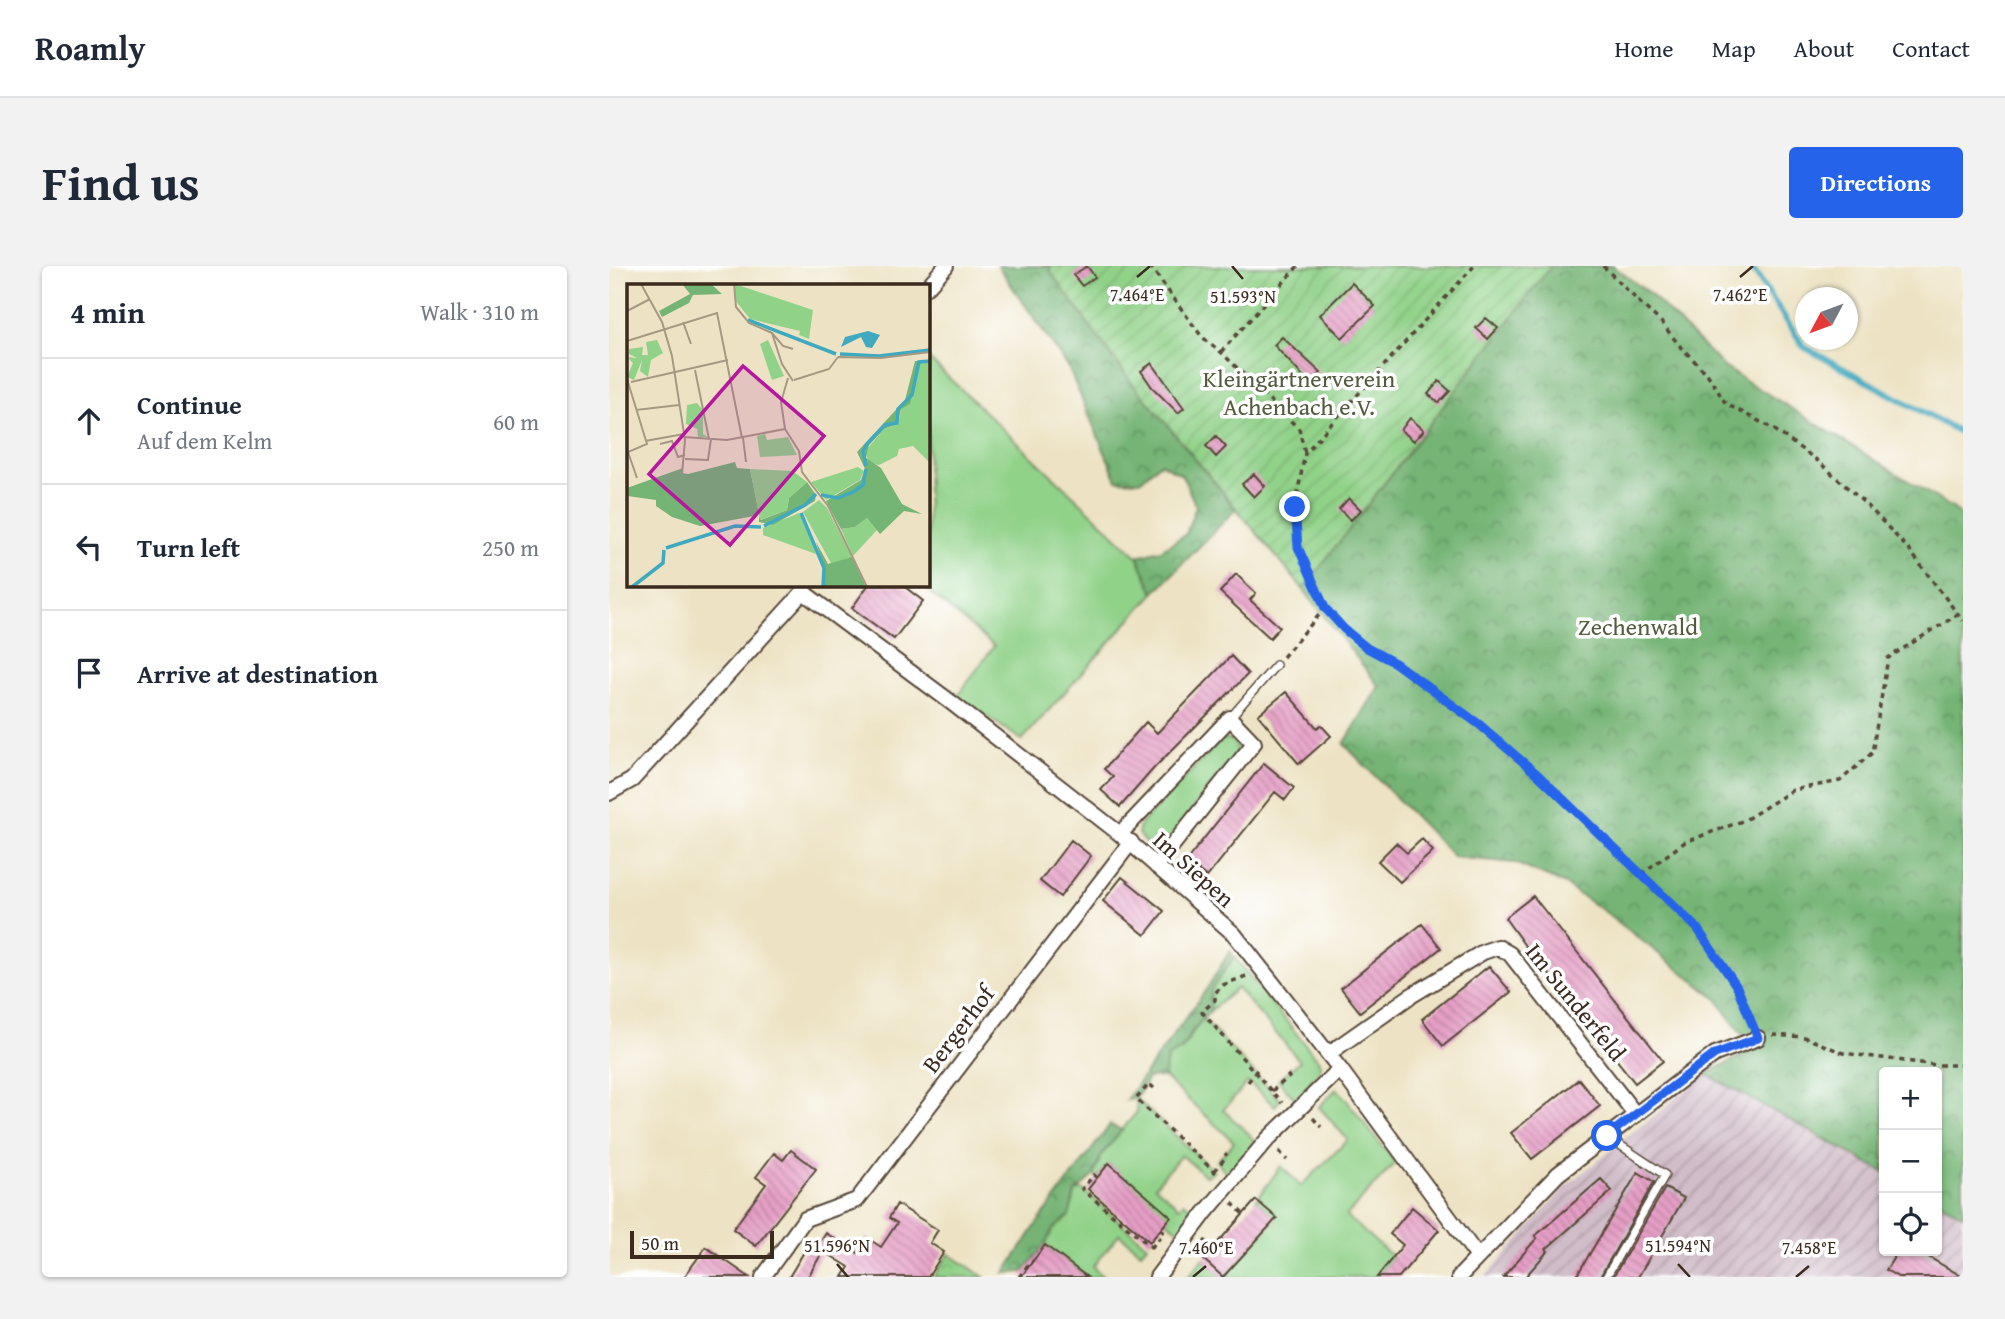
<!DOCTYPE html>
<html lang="en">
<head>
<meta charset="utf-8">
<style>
  :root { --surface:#fff; --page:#f2f2f3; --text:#1f2937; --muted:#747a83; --line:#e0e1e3; --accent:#2563eb }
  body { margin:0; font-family:"Gentium Book Plus",serif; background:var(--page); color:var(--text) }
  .controls { position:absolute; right:21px; bottom:21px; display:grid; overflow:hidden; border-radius:7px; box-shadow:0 2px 5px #0004 }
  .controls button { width:63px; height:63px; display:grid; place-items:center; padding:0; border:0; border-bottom:2px solid var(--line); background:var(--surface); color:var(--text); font:35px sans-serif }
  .compass { position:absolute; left:1186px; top:21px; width:63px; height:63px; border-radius:50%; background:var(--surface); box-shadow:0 2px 5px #0004; rotate:229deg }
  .scale { position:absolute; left:21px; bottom:18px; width:144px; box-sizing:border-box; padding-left:7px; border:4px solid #3b2a1e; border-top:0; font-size:19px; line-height:24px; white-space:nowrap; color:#3b2a1e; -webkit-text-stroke:5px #fff; paint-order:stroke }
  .stop { position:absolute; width:21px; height:21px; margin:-16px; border:5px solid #2563eb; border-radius:50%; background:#fff }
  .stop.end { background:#2563eb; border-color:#fff; box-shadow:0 2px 7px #0008 }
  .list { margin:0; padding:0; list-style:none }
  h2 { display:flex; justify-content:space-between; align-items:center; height:91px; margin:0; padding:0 28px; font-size:30px }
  h2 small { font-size:23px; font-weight:400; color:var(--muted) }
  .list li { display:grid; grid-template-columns:46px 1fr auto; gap:21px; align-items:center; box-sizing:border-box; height:126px; padding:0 28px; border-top:2px solid var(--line) }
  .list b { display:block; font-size:26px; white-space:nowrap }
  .list p { margin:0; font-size:23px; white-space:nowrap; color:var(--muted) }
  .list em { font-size:23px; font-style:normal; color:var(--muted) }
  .icon { flex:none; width:38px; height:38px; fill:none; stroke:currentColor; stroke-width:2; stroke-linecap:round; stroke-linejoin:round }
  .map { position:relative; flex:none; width:1354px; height:1011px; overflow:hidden; border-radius:7px }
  header { display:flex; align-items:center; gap:42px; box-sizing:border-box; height:98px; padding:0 35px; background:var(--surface); border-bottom:2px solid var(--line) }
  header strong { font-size:33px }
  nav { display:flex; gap:38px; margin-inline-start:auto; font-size:24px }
  .intro { display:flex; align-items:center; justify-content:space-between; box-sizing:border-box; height:168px; padding:0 42px }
  h1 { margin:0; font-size:49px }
  .button { padding:18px 32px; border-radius:7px; background:var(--accent); color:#fff; font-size:24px; font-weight:700 }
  main { display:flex; gap:42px; padding:0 42px }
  aside { flex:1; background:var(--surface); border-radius:7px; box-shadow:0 2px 5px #0004 }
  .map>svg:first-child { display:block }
  .industrial { fill:url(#industrial-furrows) }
  .grass { fill:#91d289; stroke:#667e54; stroke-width:2 }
  .forest { fill:url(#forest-crowns); stroke:#586f4a; stroke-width:2 }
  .park { fill:url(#park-crowns); stroke:#667e54; stroke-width:2 }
  .garden { fill:url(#garden-furrows); stroke:#667e54; stroke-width:2 }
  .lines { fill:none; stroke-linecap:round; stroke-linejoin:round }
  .stream { stroke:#3fa9bf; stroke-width:6 }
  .building { fill:url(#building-back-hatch) }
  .service-casing { stroke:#564637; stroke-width:10 }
  .minor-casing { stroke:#564637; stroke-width:18 }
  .path { stroke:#564637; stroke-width:3.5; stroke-dasharray:5 5; stroke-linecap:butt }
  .service { stroke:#fff; stroke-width:7 }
  .minor { stroke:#fff; stroke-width:14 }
  .route { stroke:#2563eb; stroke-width:9 }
  .ticks { fill:none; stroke:#3b2a1e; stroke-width:2.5 }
  .labels { text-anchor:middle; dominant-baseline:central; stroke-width:7; stroke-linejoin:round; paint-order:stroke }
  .park-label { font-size:24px; fill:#555c3e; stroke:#fff }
  .street-label { font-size:24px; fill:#3b2a1e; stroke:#fff }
  .inset-river { fill:none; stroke:#3fa9bf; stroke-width:3.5 }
  .inset-road { fill:none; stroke:#a69982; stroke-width:2 }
  .view { fill:#b5179e; fill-opacity:0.15; stroke:#b5179e; stroke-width:3.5 }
  .inset-edge { fill:none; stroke:#3b2a1e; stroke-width:3.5 }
  .ticks-label { font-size:18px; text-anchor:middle; fill:#3b2a1e; stroke:#fff; stroke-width:7; stroke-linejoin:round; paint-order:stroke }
</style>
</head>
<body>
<header>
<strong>Roamly</strong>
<nav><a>Home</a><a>Map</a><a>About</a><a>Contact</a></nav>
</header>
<div class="intro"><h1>Find us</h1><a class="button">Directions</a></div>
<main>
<aside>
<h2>4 min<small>Walk · 310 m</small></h2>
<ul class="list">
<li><svg class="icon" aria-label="ahead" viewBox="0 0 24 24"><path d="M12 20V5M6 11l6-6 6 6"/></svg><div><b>Continue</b><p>Auf dem Kelm</p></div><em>60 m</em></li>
<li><svg class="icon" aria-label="left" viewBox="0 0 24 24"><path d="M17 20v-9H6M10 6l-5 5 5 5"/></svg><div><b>Turn left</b></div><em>250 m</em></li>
<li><svg class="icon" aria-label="arrive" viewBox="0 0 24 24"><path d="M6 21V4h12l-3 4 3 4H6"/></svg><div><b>Arrive at destination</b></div></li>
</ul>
</aside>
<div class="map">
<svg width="1354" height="1011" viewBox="0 0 1354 1011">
  <defs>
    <pattern id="industrial-furrows" width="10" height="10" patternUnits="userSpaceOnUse" patternTransform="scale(1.75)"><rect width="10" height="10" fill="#d1bdc9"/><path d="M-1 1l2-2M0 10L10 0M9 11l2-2" fill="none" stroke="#ab9aa3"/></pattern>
    <pattern id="forest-crowns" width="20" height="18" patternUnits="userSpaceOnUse" patternTransform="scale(1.75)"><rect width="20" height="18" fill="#74b475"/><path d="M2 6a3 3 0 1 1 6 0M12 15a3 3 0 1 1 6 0" fill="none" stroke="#60935f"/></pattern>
    <pattern id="park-crowns" width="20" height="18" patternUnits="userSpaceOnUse" patternTransform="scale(1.75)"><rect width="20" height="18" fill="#91d289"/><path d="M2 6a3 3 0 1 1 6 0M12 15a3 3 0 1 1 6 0" fill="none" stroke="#7eb476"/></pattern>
    <pattern id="garden-furrows" width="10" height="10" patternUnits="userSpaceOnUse" patternTransform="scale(1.75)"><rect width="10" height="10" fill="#91d289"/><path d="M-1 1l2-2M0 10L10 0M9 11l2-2" fill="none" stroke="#7eb476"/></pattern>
    <pattern id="building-back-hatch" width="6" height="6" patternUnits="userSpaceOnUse" patternTransform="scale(1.75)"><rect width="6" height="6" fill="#e69fc6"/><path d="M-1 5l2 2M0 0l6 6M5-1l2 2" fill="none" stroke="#bc82a0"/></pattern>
  </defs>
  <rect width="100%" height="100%" fill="#fff"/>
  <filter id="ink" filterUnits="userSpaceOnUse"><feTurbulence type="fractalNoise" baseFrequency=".0143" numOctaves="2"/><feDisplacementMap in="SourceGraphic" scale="14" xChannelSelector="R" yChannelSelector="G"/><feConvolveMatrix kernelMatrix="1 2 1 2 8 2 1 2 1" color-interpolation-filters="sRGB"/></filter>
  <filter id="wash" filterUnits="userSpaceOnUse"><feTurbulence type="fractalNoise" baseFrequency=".00686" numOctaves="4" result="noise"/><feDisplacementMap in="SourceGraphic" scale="28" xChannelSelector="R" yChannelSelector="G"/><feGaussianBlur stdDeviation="1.57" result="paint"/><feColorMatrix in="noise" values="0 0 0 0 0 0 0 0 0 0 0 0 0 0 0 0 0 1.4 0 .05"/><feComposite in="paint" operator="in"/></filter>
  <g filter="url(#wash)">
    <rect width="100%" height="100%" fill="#ede3c4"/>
    <!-- industrial -->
    <path class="industrial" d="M1097 808 1275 906V985H1328V934L1354 949V1011H876L957 920Z"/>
    <!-- grass -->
    <path class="grass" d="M319 92 528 290 545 327 413 474 348 431 385 380 312 319 318 318Z
      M622 473 628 481 626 489 559 575 549 583 540 581 529 568 531 559 612 474Z
      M625 691 710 795 712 802 687 834 669 814 691 795 628 722 601 745 602 724Z
      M593 752 671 834 666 840 639 816 614 844 640 868 647 878 618 908 608 895 625 876 555 811 558 792 573 783Z
      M728 822 786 897 737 950 784 991 768 1011H615L667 952 647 934 672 900 692 920 739 874 710 841Z
      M527 833 605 905 597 910 572 889 546 920 570 941 575 936 585 944 570 964 558 955 561 951 500 898 488 912 485 909 492 889 528 846Z
      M473 923 538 979 532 986 510 968 484 1001 495 1011H478L436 979 444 963 460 950 466 926Z
      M594 993 614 1011H579Z"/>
    <!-- forest -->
    <path class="forest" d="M389 0H440L443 8 521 114 627 243 545 327 528 290 552 284 577 268 587 240 573 209 551 197 531 215 508 214 459 101Z
      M942 0H1004L1041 28 1115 101 1345 243 1354 253V949L1328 934V806H1275V906L1097 808 1144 784 1108 733 995 645 953 617 906 597 845 591 735 478 770 420 694 323Z
      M621 685 625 691 602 724 601 745 584 764 573 783 558 792 555 811 539 812 527 833 517 834 597 724Z
      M501 859 513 864 492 889 485 909 466 926 460 950 444 963 436 979 414 1006 396 1007 427 959Z"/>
    <!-- park -->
    <path class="park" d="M340 988 375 1011H325Z"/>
    <!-- garden -->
    <path class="garden" d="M440 0H942L694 323 521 114 443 8Z"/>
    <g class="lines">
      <!-- stream -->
      <path class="stream" d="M1142 0 1195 81 1354 168"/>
    </g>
    <g id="blocks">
      <!-- building -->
      <path class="building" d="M478 0 486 11 473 20 464 9Z
        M743 17 766 40 733 72 711 49Z
        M877 52 889 62 879 73 867 62Z
        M673 71 712 107 701 118 665 79Z
        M543 97 575 142 569 147 543 121 532 105Z
        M830 115 841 125 830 137 819 128Z
        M801 152 815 164 805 175 792 164Z
        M607 170 617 181 607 191 597 180Z
        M645 208 656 220 645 231 633 218Z
        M740 232 752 244 742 254 730 243Z
        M627 308 647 327 641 334 671 361 661 372 611 326Z
        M260 318H292L314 335 285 373 243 342Z
        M622 390 639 408 546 501 511 541 492 524 504 511 495 503 537 456 548 467Z
        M677 426 708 462 712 459 722 470 690 498 649 449Z
        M655 497 685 522 676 534 666 526 598 611 577 595Z
        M813 573 824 585 791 616 769 595 787 577 798 587Z
        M462 574 482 590 451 631 431 615Z
        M513 611 555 645 536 669 494 635Z
        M924 630 1054 795 1026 817 920 683 919 684 896 652Z
        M813 658 832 682 751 746 732 722Z
        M880 700 902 726 834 780 813 753Z
        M970 813 991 840 923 893 902 867Z
        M182 884 207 903 147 980 124 963 157 918 147 911 165 887 174 894Z
        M500 897 562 951 541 976 479 923Z
        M1029 906 1045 916 991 1011H967Z
        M992 913 1003 925 937 983 939 985 916 1011H894L928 972 926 970Z
        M1056 922 1075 932 1059 960 1029 1011H1004Z
        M647 934 668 952 614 1011 594 993Z
        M288 938 329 964 321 977 335 986 319 1011H234L240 1001 208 981 217 967 249 987 258 972 272 981 288 957 280 952Z
        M803 941 830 964 790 1011H768L794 979 781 968Z
        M201 976 214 985 199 1011H180Z
        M436 979 478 1011H412Z
        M97 981 140 1011H75Z
        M1289 985H1309L1354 1011H1289L1277 1004Z"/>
    </g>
  </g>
  <g filter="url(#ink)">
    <use href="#blocks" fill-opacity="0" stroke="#564637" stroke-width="2"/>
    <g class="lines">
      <!-- service casing -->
      <g class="service-casing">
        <path id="service" d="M621 452 667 399
          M997 1011 1056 909 999 871"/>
      </g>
      <!-- minor casing -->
      <g class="minor-casing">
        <path id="minor" d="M318 21 337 0
          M194 326 343 437 511 568 625 668 731 803 869 991
          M0 527 23 514 194 326 196 320
          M511 568 621 452 645 477 547 600
          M719 788 800 731 874 686 889 681 901 688 1027 849
          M154 1011 196 953 248 934 522 576
          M548 1011 596 947 659 873 731 803
          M850 1011 949 908 1106 788 1149 772"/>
      </g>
      <!-- path -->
      <path class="path" d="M541 0 593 71 612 86 690 163 696 187
        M865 0 696 187 686 241 689 281 716 342 735 363 758 382 786 397 871 459 928 508 1088 662 1128 721 1143 757
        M994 0 1034 40 1052 56 1070 79 1099 109 1117 138 1163 162 1209 195 1261 242 1301 285 1354 355
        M612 86 689 0
        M674 391 716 342
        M1032 608 1076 576 1136 554 1184 524 1231 515 1263 487 1279 392 1348 349
        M637 710 614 719 606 727V734L593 746 673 837
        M1164 769 1195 771 1234 787 1327 799H1354
        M639 816 650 801
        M545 822 540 818 527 833 608 908
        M663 825 680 811 677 807
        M704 852 712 861
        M670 885 678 894
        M605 905 618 890 616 887
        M488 912 485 909 473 923 547 985
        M623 937 634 948
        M595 974 604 982
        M542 982 555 967 552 963
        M410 1011 422 995 424 996"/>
      <!-- service -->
      <use href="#service" class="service"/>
      <!-- minor -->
      <use href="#minor" class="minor"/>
    </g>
  </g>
  <g class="lines" filter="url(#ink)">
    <!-- route -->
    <path class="route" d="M686 241 689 281 716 342 735 363 758 382 786 397 871 459 928 508 1088 662 1128 721 1149 772 1106 788 998 870"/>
  </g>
  <!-- ticks -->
  <path class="ticks" d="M623 0 634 13M528 11 541 0M1131 11 1144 0M228 998 239 1011M1069 998 1081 1011M584 1011 597 1000M1187 1011 1200 1000"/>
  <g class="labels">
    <!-- park labels -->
    <g class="park-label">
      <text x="690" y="112">Kleingärtnerverein<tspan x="690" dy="28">Achenbach e.V.</tspan></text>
      <text x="1029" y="360">Zechenwald</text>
    </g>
    <!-- street labels -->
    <g class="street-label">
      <text transform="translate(585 603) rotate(42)">Im Siepen</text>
      <text transform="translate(967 736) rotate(51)">Im Sunderfeld</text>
      <text transform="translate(349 763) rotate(-53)">Bergerhof</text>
    </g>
  </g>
  <!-- overview -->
  <g transform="translate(18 18)">
    <rect width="303" height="303" fill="#ede3c4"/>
    <path d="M108 0 186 26 182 55 172 51 173 47 123 35 108 16ZM30 56 36 69 24 76 21 93 13 87 15 76 7 96 0 93 6 79 0 73 10 74 2 70V65L16 63 15 71H21L19 58ZM141 56 157 92 145 96 133 60ZM303 78V179L286 162 272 165 270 172 252 181 241 179 239 166 257 145 271 140 274 125 286 112 293 79ZM70 119 76 126V150L81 153H71L70 145 59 140 60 121ZM138 150 140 156 161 153 170 171 133 173 130 152ZM231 183 237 187 233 196 199 216 184 198ZM192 216 200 224 225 273 205 281 176 228ZM172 229 181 245 189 270 136 251V244ZM240 234 250 246 226 272 214 245 228 243Z" fill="#91d289"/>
    <path d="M55 0H84L95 10 66 11 62 19 35 33 32 27 63 10ZM288 77H293L283 120 274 125 270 140 257 145 242 161 239 174 254 184 275 220 295 230 277 227 253 250 240 234 228 243 214 245 199 217 234 196 238 185 230 168 278 116ZM108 178 110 184 123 185 132 229 127 232 73 242 45 233 29 222V216L0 212V204L56 184 55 189 61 190ZM180 198 189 211 188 217 146 241 132 238V232L134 236 160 226 162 214ZM189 258 201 280 225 273 239 303H196L197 284Z" fill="#74b475"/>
    <path d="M123 185 166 187 180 198 162 214 160 226 133 236Z" fill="#91d289"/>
    <path d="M241 47 253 51 245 64 239 63 234 53 214 63 218 53Z" fill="#3fa9bf"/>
    <path class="inset-river" d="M121 36 209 70M213 70 252 72 303 66M239 182 236 167 240 160 258 141 270 139 271 125 285 111 292 78 303 77M194 211 211 214 226 208 236 201 239 185M174 229 197 284 196 303M137 242 178 221 189 210M39 264 108 242 134 243M5 303 36 279 37 266"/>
    <path class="inset-road" d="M14 0 35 38 45 72 58 156 55 190M107 0 109 23 122 39 145 49 155 80 166 97M0 27 23 15M56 38 64 60M145 49 156 62 166 65M0 57 90 29 115 154M211 73 254 74 303 68M68 86 82 155M161 94 154 118 158 145 172 167 175 188 201 222 240 303M0 95 20 160 1 168 10 194M167 96 202 85 211 73M4 98 101 76M9 126 52 121M57 153 100 156 158 145M116 154 119 178M18 157 57 150M33 160 45 157 51 173 58 171M58 175 81 176 84 155"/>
    <path class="view" d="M116 82 197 152 103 261 22 190Z"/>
    <rect width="303" height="303" class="inset-edge"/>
  </g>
  <g class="ticks-label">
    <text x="528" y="35">7.464°E</text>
    <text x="1131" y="35">7.462°E</text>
    <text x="634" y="37">51.593°N</text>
    <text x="228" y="986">51.596°N</text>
    <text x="1069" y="986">51.594°N</text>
    <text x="597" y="988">7.460°E</text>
    <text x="1200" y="988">7.458°E</text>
  </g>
</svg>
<div class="controls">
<button>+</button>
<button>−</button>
<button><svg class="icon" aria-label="locate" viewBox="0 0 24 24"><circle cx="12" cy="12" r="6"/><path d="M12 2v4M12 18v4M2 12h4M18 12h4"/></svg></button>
</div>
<svg class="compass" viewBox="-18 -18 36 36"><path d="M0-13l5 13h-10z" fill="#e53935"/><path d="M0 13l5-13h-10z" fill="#747a83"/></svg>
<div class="scale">50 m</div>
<div class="stop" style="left:998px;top:870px"></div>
<div class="stop end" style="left:686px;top:241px"></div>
</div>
</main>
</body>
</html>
